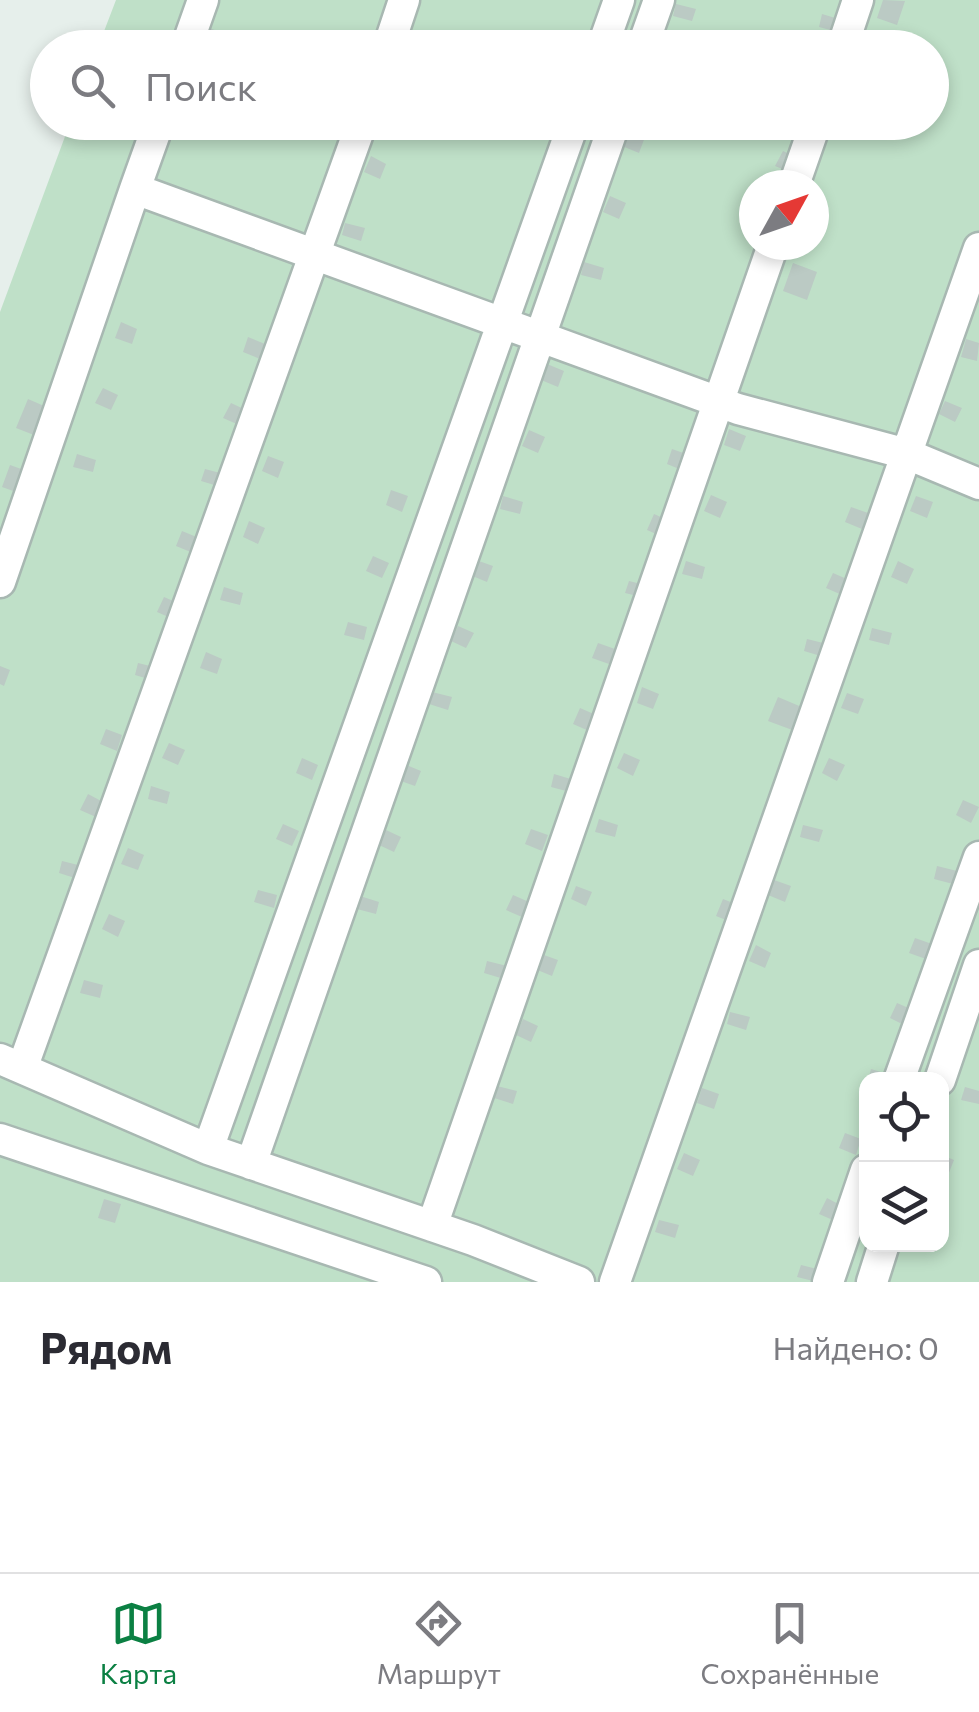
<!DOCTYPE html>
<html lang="ru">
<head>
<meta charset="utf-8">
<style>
  :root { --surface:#fff; --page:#f7f7f7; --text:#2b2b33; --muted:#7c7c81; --line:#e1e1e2; --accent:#0b8043 }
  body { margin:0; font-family:Commissioner,sans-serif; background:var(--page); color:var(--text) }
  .controls { position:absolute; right:30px; bottom:30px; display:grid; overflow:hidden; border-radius:20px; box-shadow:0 5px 15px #0003 }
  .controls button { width:90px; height:90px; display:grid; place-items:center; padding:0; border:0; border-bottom:2px solid var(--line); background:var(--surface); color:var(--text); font:50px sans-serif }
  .compass { position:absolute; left:739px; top:170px; width:90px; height:90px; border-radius:50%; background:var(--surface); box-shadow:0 5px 15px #0003; rotate:50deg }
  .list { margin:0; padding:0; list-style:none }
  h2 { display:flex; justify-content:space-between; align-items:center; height:130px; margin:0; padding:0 40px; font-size:42px }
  h2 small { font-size:32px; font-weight:400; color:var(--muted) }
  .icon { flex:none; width:55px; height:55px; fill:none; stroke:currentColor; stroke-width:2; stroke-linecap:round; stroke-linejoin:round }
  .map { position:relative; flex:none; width:979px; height:1282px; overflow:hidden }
  .search { position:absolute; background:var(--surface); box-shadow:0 5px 15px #0003; left:30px; right:30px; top:30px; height:110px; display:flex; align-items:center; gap:25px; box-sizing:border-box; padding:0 35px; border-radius:55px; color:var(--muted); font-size:38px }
  .sheet { height:290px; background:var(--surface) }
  nav { display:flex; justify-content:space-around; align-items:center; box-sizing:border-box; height:140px; border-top:2px solid var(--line); background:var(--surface); font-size:28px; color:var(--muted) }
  nav a { display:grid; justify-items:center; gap:5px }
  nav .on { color:var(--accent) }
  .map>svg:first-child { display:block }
  .green { fill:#bfe0c8; fill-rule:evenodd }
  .building { fill:#bbcac4 }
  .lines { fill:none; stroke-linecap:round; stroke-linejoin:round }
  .minor-casing { stroke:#a8b8b2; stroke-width:35 }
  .minor { stroke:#fff; stroke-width:30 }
</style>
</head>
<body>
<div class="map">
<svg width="979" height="1282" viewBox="0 0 979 1282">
  <rect width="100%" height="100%" fill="#e6efeb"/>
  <!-- green -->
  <path class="green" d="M116 0H979V1282H0V312L70 123 932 122V48L98 47ZM754 185H814V245H754ZM866 1080H942V1244H866Z"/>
  <!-- building -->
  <path class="building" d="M883 0 905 1 897 25 877 18Z
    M676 4 696 9 692 21 673 16Z
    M822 14 842 20 838 32 819 27Z
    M209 28 228 35 223 48H202Z
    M240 122H261L256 136 237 129Z
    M628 130 645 137 639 153 622 146Z
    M783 151 798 158 792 173 775 166Z
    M371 156 386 164 380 179 364 172Z
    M610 196 626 203 619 219 603 212Z
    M345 223 365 228 361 241 342 235Z
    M584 262 604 268 601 280 581 275Z
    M793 263 817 272 807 300 783 291Z
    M121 322 137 329 132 344 115 338Z
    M248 337 265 344 260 359 243 352Z
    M966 339 979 343 977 361 961 357Z
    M547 364 564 371 558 387 541 380Z
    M103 388 118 395 111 410 95 403Z
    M28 399 51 409 39 437 16 428Z
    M945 401 962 408 955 422 939 414Z
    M231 403 246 410 239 425 223 418Z
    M729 429 746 436 740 451 724 445Z
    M529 430 545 437 538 453 522 446Z
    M672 449 689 455 684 471 667 464Z
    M77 454 96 460 93 472 73 467Z
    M268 456 284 462 278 478 262 471Z
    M10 465 24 470 16 492 2 487Z
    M205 469 224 474 221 487 201 481Z
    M391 490 408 496 402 512 386 505Z
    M711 495 727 502 720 518 704 511Z
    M503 496 523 502 520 514 500 509Z
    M916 496 933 502 927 518 910 511Z
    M851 507 868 513 862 529 845 522Z
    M654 514 670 521 663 537 647 530Z
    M249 521 265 528 258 544 243 537Z
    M182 531 199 538 193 553 176 546Z
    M373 556 389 563 382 578 366 571Z
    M476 560 493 566 487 582 470 575Z
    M686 561 705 567 702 579 682 574Z
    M898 561 914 569 907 584 891 577Z
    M833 573 849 580 842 595 826 588Z
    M629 581 649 586 645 598 625 593Z
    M224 587 243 593 240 605 220 600Z
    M164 597 180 604 173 619 157 612Z
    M348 622 367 627 364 640 344 635Z
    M458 626 474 633 466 648 451 641Z
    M872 628 892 633 889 645 869 640Z
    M807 639 827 644 824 657 804 651Z
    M598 643 615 649 609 664 592 658Z
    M206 652 222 659 217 674 200 668Z
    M138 663 158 668 155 681 135 675Z
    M0 666 10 670 4 686 0 684Z
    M642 687 659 694 653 709 637 703Z
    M432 692 452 697 448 710 429 704Z
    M847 693 864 699 858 714 841 708Z
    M778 697 804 708 795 731 768 721Z
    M580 708 596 715 589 731 573 724Z
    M106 729 122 735 117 751 100 744Z
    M169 743 185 750 178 765 162 758Z
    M624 753 640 760 633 776 617 768Z
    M302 758 318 765 312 780 296 773Z
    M829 758 845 765 837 781 822 773Z
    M404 764 421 771 415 786 398 780Z
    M554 774 574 780 570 792 551 787Z
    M151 786 170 792 167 804 148 799Z
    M88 794 103 802 96 817 80 810Z
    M963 800 979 807 971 823 956 815Z
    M599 819 618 825 615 837 595 832Z
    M283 824 299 831 292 846 276 839Z
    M803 825 823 830 819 842 800 837Z
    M531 829 548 835 542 851 525 844Z
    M386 830 401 837 394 852 379 845Z
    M128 848 144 855 138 870 121 864Z
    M62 861 82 866 78 879 59 873Z
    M937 866 957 871 953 884 934 879Z
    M774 880 791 886 785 902 768 895Z
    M576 886 592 892 586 906 571 899Z
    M258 890 277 895 274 908 254 902Z
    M513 895 529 902 522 917 506 910Z
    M360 896 379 902 376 914 357 909Z
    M723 899 738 905 731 922 716 916Z
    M109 914 125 921 118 937 102 929Z
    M915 938 932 944 926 959 909 953Z
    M756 945 771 953 765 968 749 961Z
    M541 954 558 960 552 976 535 969Z
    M487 961 507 966 504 979 484 973Z
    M84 980 103 985 100 998 80 993Z
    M897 1003 913 1010 906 1026 890 1018Z
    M730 1012 750 1017 746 1030 727 1024Z
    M523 1019 538 1026 531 1042 516 1035Z
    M871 1069 891 1075 890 1080H868Z
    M497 1086 517 1091 513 1104 494 1098Z
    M965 1087 979 1091V1104L961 1100Z
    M702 1088 719 1094 714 1109 697 1103Z
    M845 1133 861 1139 856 1155 839 1148Z
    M684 1153 700 1160 693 1176 677 1169Z
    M942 1155 954 1160 948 1175 942 1173Z
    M827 1198 842 1206 835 1221 819 1214Z
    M104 1199 121 1204 115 1223 98 1218Z
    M659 1220 679 1225 675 1238 655 1232Z
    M801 1265 821 1270 817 1282 797 1277Z"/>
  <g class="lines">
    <!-- minor casing -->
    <g class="minor-casing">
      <path id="minor" d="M186 48 203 0
        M388 48 404 0
        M602 48 619 0
        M642 48 659 0
        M842 48 858 0
        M159 122 135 189 738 409 907 454 979 484
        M794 185 816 122
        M0 582 135 189
        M0 1059 208 1149 574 122
        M23 1066 362 122
        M899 1080 979 857
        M940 1080 979 965
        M0 1139 426 1282
        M208 1149 473 1240 579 1282
        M251 1164 615 122
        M432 1226 773 245
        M615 1282 979 248
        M828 1282 866 1170
        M872 1282 884 1244"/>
    </g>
    <!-- minor -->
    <use href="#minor" class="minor"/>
  </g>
</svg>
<div class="controls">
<button><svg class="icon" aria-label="locate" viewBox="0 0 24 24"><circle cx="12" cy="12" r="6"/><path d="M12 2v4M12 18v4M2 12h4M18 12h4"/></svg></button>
<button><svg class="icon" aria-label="layers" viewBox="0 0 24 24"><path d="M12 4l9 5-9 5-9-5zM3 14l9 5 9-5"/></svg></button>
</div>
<svg class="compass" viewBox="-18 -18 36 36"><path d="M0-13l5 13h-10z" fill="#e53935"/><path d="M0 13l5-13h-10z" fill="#7c7c81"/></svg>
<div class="search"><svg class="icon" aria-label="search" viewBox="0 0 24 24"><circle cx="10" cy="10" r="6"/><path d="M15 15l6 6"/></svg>Поиск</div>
</div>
<section class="sheet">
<h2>Рядом<small>Найдено: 0</small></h2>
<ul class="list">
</ul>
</section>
<nav>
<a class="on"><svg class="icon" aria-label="map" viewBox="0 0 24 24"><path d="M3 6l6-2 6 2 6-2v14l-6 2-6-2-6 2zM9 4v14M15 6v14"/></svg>Карта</a>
<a><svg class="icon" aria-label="directions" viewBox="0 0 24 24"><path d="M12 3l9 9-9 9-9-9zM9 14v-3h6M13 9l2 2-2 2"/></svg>Маршрут</a>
<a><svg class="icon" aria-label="saved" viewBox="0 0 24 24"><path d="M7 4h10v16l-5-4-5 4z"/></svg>Сохранённые</a>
</nav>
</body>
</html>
